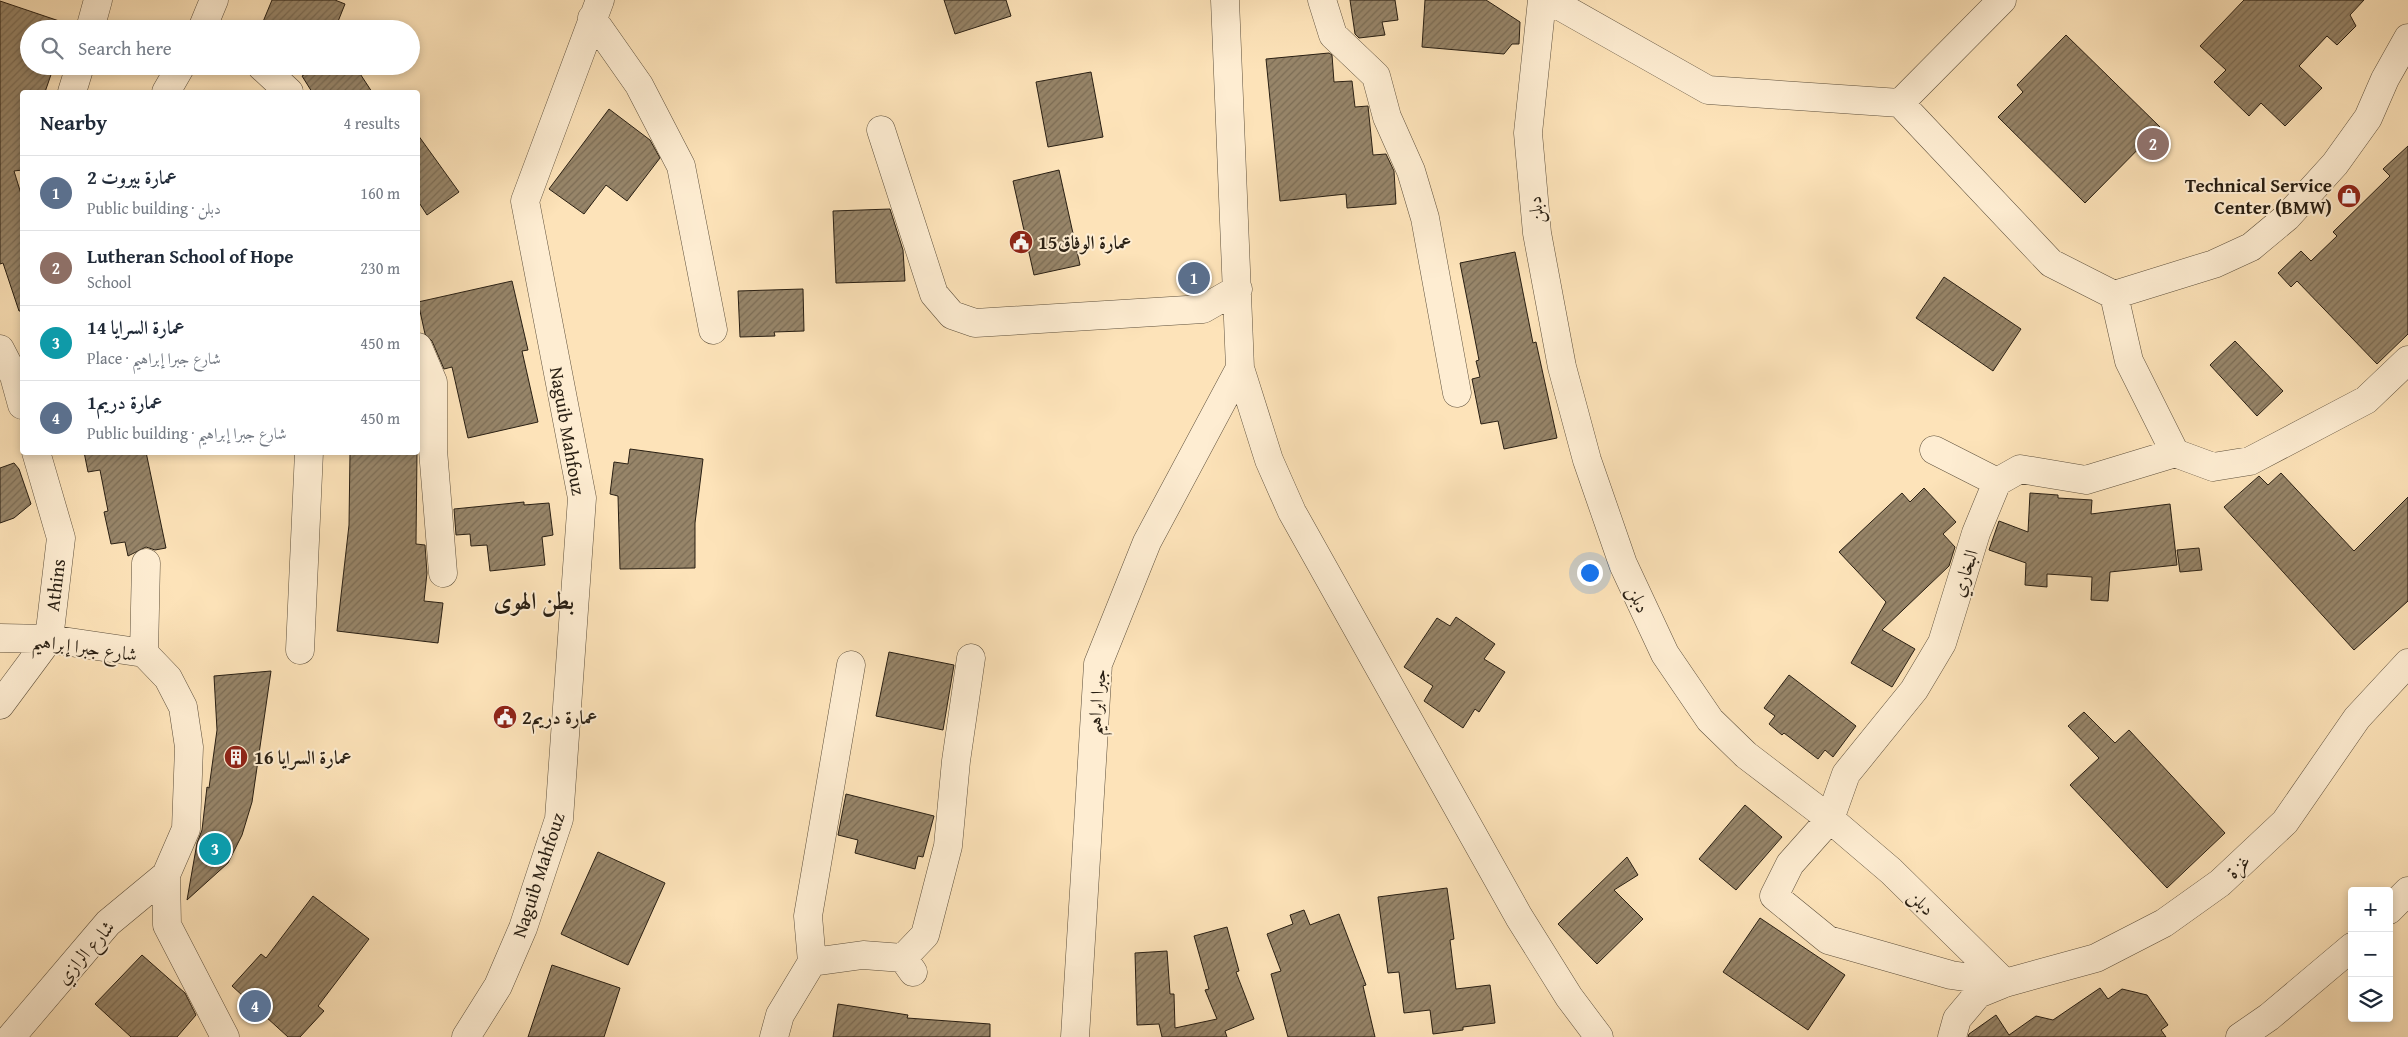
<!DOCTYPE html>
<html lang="en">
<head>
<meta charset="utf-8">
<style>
  :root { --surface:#fff; --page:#f2f2f3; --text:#1f2937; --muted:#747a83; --line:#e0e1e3; --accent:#111827 }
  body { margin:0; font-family:"Gentium Book Plus",Amiri,serif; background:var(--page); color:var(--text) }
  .controls { position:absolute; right:15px; bottom:15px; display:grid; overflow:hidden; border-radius:5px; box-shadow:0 2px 8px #0003 }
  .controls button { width:45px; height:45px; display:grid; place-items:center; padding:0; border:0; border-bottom:1px solid var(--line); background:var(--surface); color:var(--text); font:25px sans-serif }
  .you { position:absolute; left:1589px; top:572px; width:18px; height:18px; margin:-12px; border:4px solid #fff; border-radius:50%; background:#1a73e8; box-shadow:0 0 0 8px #1a73e833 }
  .badge { display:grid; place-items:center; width:32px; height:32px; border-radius:50%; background:var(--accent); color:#fff; font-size:16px; font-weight:700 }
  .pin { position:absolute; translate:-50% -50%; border:2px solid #fff; box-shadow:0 1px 5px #0006 }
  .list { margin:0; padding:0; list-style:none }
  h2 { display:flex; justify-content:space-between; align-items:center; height:65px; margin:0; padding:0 20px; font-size:21px }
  h2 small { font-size:16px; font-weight:400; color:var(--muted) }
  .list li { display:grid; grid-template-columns:32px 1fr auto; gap:15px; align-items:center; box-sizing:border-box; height:75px; padding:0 20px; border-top:1px solid var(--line) }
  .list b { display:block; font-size:19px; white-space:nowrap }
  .list p { margin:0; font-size:16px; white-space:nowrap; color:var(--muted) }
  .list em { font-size:16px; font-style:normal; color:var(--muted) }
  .icon { flex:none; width:28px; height:28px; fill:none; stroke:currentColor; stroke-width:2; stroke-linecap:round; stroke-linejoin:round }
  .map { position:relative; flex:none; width:2408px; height:1037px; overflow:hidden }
  .search { position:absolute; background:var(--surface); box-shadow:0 2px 8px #0003; left:20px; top:20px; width:400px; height:55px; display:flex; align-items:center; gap:12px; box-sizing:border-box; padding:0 18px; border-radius:28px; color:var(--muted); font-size:19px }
  .panel { position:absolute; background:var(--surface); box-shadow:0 2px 8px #0003; left:20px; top:90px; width:400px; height:365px; border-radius:5px }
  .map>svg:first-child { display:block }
  .building { fill:url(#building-hatch); stroke:#291f13 }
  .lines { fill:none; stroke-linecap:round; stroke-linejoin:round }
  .minor-casing { stroke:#5e503c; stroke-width:29 }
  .minor { stroke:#feedd2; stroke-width:28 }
  .labels { text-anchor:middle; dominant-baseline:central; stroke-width:4; stroke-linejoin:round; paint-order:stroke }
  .poi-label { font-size:19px; font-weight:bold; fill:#291f13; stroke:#feedd2; text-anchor:start }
  .street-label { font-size:19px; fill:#291f13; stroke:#feedd2 }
  .district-label { font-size:24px; font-weight:bold; fill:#291f13; stroke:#feedd2 }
</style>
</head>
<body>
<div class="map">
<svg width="2408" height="1037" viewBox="0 0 2408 1037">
  <defs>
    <pattern id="building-hatch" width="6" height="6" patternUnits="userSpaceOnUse" patternTransform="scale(1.25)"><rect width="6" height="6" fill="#978569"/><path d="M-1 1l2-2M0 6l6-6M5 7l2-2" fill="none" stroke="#7b6c55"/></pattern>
  </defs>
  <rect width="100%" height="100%" fill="#fde3b9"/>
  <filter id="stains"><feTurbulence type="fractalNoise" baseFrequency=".004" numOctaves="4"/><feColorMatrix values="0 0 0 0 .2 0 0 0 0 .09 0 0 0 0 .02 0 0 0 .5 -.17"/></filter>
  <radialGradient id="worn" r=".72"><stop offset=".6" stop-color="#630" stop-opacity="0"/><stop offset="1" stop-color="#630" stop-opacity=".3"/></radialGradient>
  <!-- building -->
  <path class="building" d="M272 0H335L345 4 335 29H260Z
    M944 0H1006L1011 16 955 34Z
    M1350 0H1395L1398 20 1382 22 1385 35 1359 38 1355 34Z
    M1425 0H1486L1520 22 1519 44H1512L1504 54 1422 47Z
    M2244 0H2364L2350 15 2356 26 2337 45 2327 36 2299 66 2322 88 2285 126 2261 103 2249 116 2214 82 2226 70 2200 46Z
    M0 1 74 26 73 29H29V66H54L45 92H22V170L14 171 22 197V311H19L3 263 0 264Z
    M2066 35 2160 127 2085 203 1998 117 2023 92 2017 85Z
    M1329 53 1332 55 1334 82 1352 81 1355 107 1368 106 1373 155 1386 154 1394 171 1396 204 1347 208 1346 194 1280 201 1266 59Z
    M319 66H355L372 92H312L302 76Z
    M1091 72 1103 137 1048 147 1036 82Z
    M609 109 650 140 660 158 627 201 606 185 584 214 549 189Z
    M418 135 459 192 427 215 418 201Z
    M2408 146V334L2377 364 2297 281 2291 287 2278 273 2301 251 2311 261 2337 236 2333 232 2390 176 2383 169Z
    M1059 170 1080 265 1034 275 1013 181Z
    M890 209 903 250 905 281 836 283 833 211Z
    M1515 252 1533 343 1536 342 1557 438 1504 449 1498 421 1481 424 1472 379 1480 377 1476 361 1479 360 1460 263Z
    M1944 277 2021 329 1993 371 1916 318Z
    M512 281 528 350 522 351 538 422 468 438 452 367 444 369 432 341 425 334 418 302Z
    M803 289 804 331 774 332 775 336 740 337 738 291Z
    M2235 341 2283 391 2257 416 2210 365Z
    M630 449 703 459 695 523V568L620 569 618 496 610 494 614 462 628 464Z
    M84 452H146L166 548 155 550 146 547 128 556 125 542 111 544 104 512 108 511 100 470 88 472Z
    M350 452H417L416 544 425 545 427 573 424 601 443 603 438 643 337 631 349 525Z
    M14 463 19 469 31 504 14 518 0 523V468Z
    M2281 473 2354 551 2408 497V601L2354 650 2224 507 2259 476 2268 485Z
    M1924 488 1956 522 1943 534 1955 547 1949 566 1882 630 1915 649 1892 687 1851 663 1886 602 1839 552 1902 493 1910 502Z
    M2030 493 2058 495V498L2092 500 2091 514 2170 504 2177 565 2110 572 2108 601 2091 600 2092 577 2047 574V587L2025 585 2026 563 1989 550 1999 521 2028 532Z
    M524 502V505L549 503 553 535 542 537 545 565 490 571 487 545 471 546 470 534 456 535 454 509Z
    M2199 548 2202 570 2180 572 2177 550Z
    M1456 617 1495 644 1484 659 1505 672 1479 712 1475 709 1463 728 1424 701 1433 686 1404 667 1437 618 1450 626Z
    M889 652 954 665 943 730 876 716Z
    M271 671 252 802 242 835 228 863 187 900 197 843 202 830 207 787 209 788 217 730 214 676Z
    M1789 675 1856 726 1833 757 1825 750 1818 759 1784 733 1782 735 1769 724 1775 716 1764 708Z
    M2084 712 2115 743 2129 730 2225 833 2167 888 2070 785 2099 758 2068 726Z
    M846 794 934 816 923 857 918 856 915 869 855 853 858 840 838 835Z
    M1745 805 1782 837 1736 890 1699 859Z
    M598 852 665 883 628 965 561 934Z
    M1627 857 1638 875 1614 890 1643 919 1597 964 1558 924Z
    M1447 888 1454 939 1450 940 1456 989 1490 985 1495 1023 1463 1027V1030L1433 1034 1430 1010 1404 1013 1399 972 1388 973 1378 897Z
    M313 896 369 939 318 1006 324 1011 300 1037H288L232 986 261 954 266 958Z
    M1304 910 1310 925 1339 914 1366 985 1363 986 1375 1037H1288L1271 974 1281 971 1267 934 1293 924 1290 915Z
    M1760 918 1845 975 1808 1030 1723 972Z
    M1227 927 1239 971 1236 972 1254 1019 1225 1031 1227 1037H1162L1159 1024 1137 1025 1135 953 1167 951 1170 994H1174L1175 1028 1217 1019 1205 990 1209 989 1194 936Z
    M142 955 185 993 196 1015 177 1037H131L95 1004Z
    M552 965 620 988 604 1037H528Z
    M2100 988 2108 999 2122 989 2147 995 2168 1025 2161 1030 2166 1037H1968L1969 1034 1996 1015 2009 1035 2036 1016 2053 1020Z
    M838 1004 908 1015 907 1018 990 1024V1037H833Z"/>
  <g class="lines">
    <!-- minor casing -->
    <g class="minor-casing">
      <path id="minor" d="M1225 0 1240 368 1269 460 1292 512 1519 917 1569 997 1599 1037
        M1322 0 1333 35 1376 76 1387 117 1411 171 1425 218 1457 393
        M1542 0 1528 133 1537 233 1562 367 1587 460 1623 564 1665 654 1710 720 1746 755 1830 819 1891 871 2005 983
        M1549 0 1708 90 1900 103 2051 263 2114 295
        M592 18 639 85 681 166 713 330
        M90 29 98 0
        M202 29 214 0
        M261 66 289 92
        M72 92 80 66
        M166 92 181 66
        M1900 103 2002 0
        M881 130 934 294 952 315 975 323 1203 309 1238 289
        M2114 295 2129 361 2175 453 2213 467 2250 461 2366 400 2408 360
        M2114 295 2214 264 2251 247 2287 217 2335 164 2368 118 2385 79 2408 38
        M418 347 433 382V450L443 573
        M0 349 14 376 22 405
        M1934 450 1997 482
        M0 638 49 639 144 653 168 678 183 707 189 747 186 829 166 875 167 925 225 1037
        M300 650 309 452
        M144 653 146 563
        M0 705 49 639 61 538 36 452
        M2389 910 2408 891
        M903 958 925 935 948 846 956 761 971 658
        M812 962 808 916 851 665
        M2005 983 1951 975 1828 940 1774 896 1790 864 1830 819 1846 774 1914 690 1942 643 1976 533 1997 482 2020 469 2086 480 2175 453
        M11 1037 108 923 166 875
        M466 1037 498 986 523 928 559 819 582 498 525 201 600 0
        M774 1037 780 1015 812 962 863 955 903 958 913 972
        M1075 1037 1098 664 1147 542 1240 368
        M1952 1037 1957 1019 1978 994 2005 983 2096 958 2164 923 2220 883 2285 822 2357 718 2408 663
        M2240 1037 2269 1017 2352 947"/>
    </g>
    <!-- minor -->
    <use href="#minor" class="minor"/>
  </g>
  <!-- icons -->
  <defs>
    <g id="shop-disc" transform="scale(1.25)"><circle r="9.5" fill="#8f2418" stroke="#feedd2"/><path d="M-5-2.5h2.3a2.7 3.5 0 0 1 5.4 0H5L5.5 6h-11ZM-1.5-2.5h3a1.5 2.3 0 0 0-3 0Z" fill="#fff"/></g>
    <g id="civic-disc" transform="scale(1.25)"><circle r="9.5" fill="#8f2418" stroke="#feedd2"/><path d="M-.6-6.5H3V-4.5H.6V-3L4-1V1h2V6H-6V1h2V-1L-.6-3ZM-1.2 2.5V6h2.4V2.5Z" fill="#fff"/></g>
    <g id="building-disc" transform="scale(1.25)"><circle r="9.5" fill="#8f2418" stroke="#feedd2"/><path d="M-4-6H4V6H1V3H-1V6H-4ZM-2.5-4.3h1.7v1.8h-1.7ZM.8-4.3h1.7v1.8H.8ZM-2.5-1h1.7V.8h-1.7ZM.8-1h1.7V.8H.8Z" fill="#fff"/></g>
  </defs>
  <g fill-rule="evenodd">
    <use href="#shop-disc" x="2349" y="196"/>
    <use href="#civic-disc" x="1021" y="242"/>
    <use href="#civic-disc" x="505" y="717"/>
    <use href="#building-disc" x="236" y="757"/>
  </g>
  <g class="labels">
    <!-- poi labels -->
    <g class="poi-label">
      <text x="2332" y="185" text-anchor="end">Technical Service<tspan x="2332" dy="22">Center (BMW)</tspan></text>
      <text x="1038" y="242">عمارة الوفاق15</text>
      <text x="522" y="717">عمارة دريم2</text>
      <text x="254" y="757">عمارة السرايا 16</text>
    </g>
    <!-- street labels -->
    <g class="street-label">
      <text transform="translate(1535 210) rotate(-96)">دبلن</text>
      <text transform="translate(568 431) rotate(80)">Naguib Mahfouz</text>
      <text transform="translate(1964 573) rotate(-72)">البخاري</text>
      <text transform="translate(55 585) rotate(-83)">Athins</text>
      <text transform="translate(1639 599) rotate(65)">دبلن</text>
      <text transform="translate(85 647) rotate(8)">شارع جبرا إبراهيم</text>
      <text transform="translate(1096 702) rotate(-85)">جبرا ابراهيم</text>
      <text transform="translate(2238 866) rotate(-44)">غزة</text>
      <text transform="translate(538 875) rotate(-72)">Naguib Mahfouz</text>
      <text transform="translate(1922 902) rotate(45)">دبلن</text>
      <text transform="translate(85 952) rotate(-49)">شارع الرازي</text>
    </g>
    <!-- district labels -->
    <g class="district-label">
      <text x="534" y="600">بطن الهوى</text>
    </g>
  </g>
  <rect width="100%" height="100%" filter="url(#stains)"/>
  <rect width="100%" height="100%" fill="url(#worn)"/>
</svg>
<div class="controls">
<button>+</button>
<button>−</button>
<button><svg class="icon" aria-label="layers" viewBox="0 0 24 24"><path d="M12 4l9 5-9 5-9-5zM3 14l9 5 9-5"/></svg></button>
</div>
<div class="you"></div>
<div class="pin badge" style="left:1194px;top:278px;background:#5c6f8a">1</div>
<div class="pin badge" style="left:2153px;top:144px;background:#8d6e63">2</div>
<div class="pin badge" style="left:215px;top:849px;background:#0f9aa8">3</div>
<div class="pin badge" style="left:255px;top:1006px;background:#5c6f8a">4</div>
<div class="search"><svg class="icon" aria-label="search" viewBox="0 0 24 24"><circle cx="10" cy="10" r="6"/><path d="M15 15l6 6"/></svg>Search here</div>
<section class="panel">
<h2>Nearby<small>4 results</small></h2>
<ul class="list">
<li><span class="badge" style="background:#5c6f8a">1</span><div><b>عمارة بيروت 2</b><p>Public building · دبلن</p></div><em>160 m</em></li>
<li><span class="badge" style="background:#8d6e63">2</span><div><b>Lutheran School of Hope</b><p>School</p></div><em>230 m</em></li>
<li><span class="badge" style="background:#0f9aa8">3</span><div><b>عمارة السرايا 14</b><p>Place · شارع جبرا إبراهيم</p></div><em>450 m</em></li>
<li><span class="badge" style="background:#5c6f8a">4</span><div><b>عمارة دريم1</b><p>Public building · شارع جبرا إبراهيم</p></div><em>450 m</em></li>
</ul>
</section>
</div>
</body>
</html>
